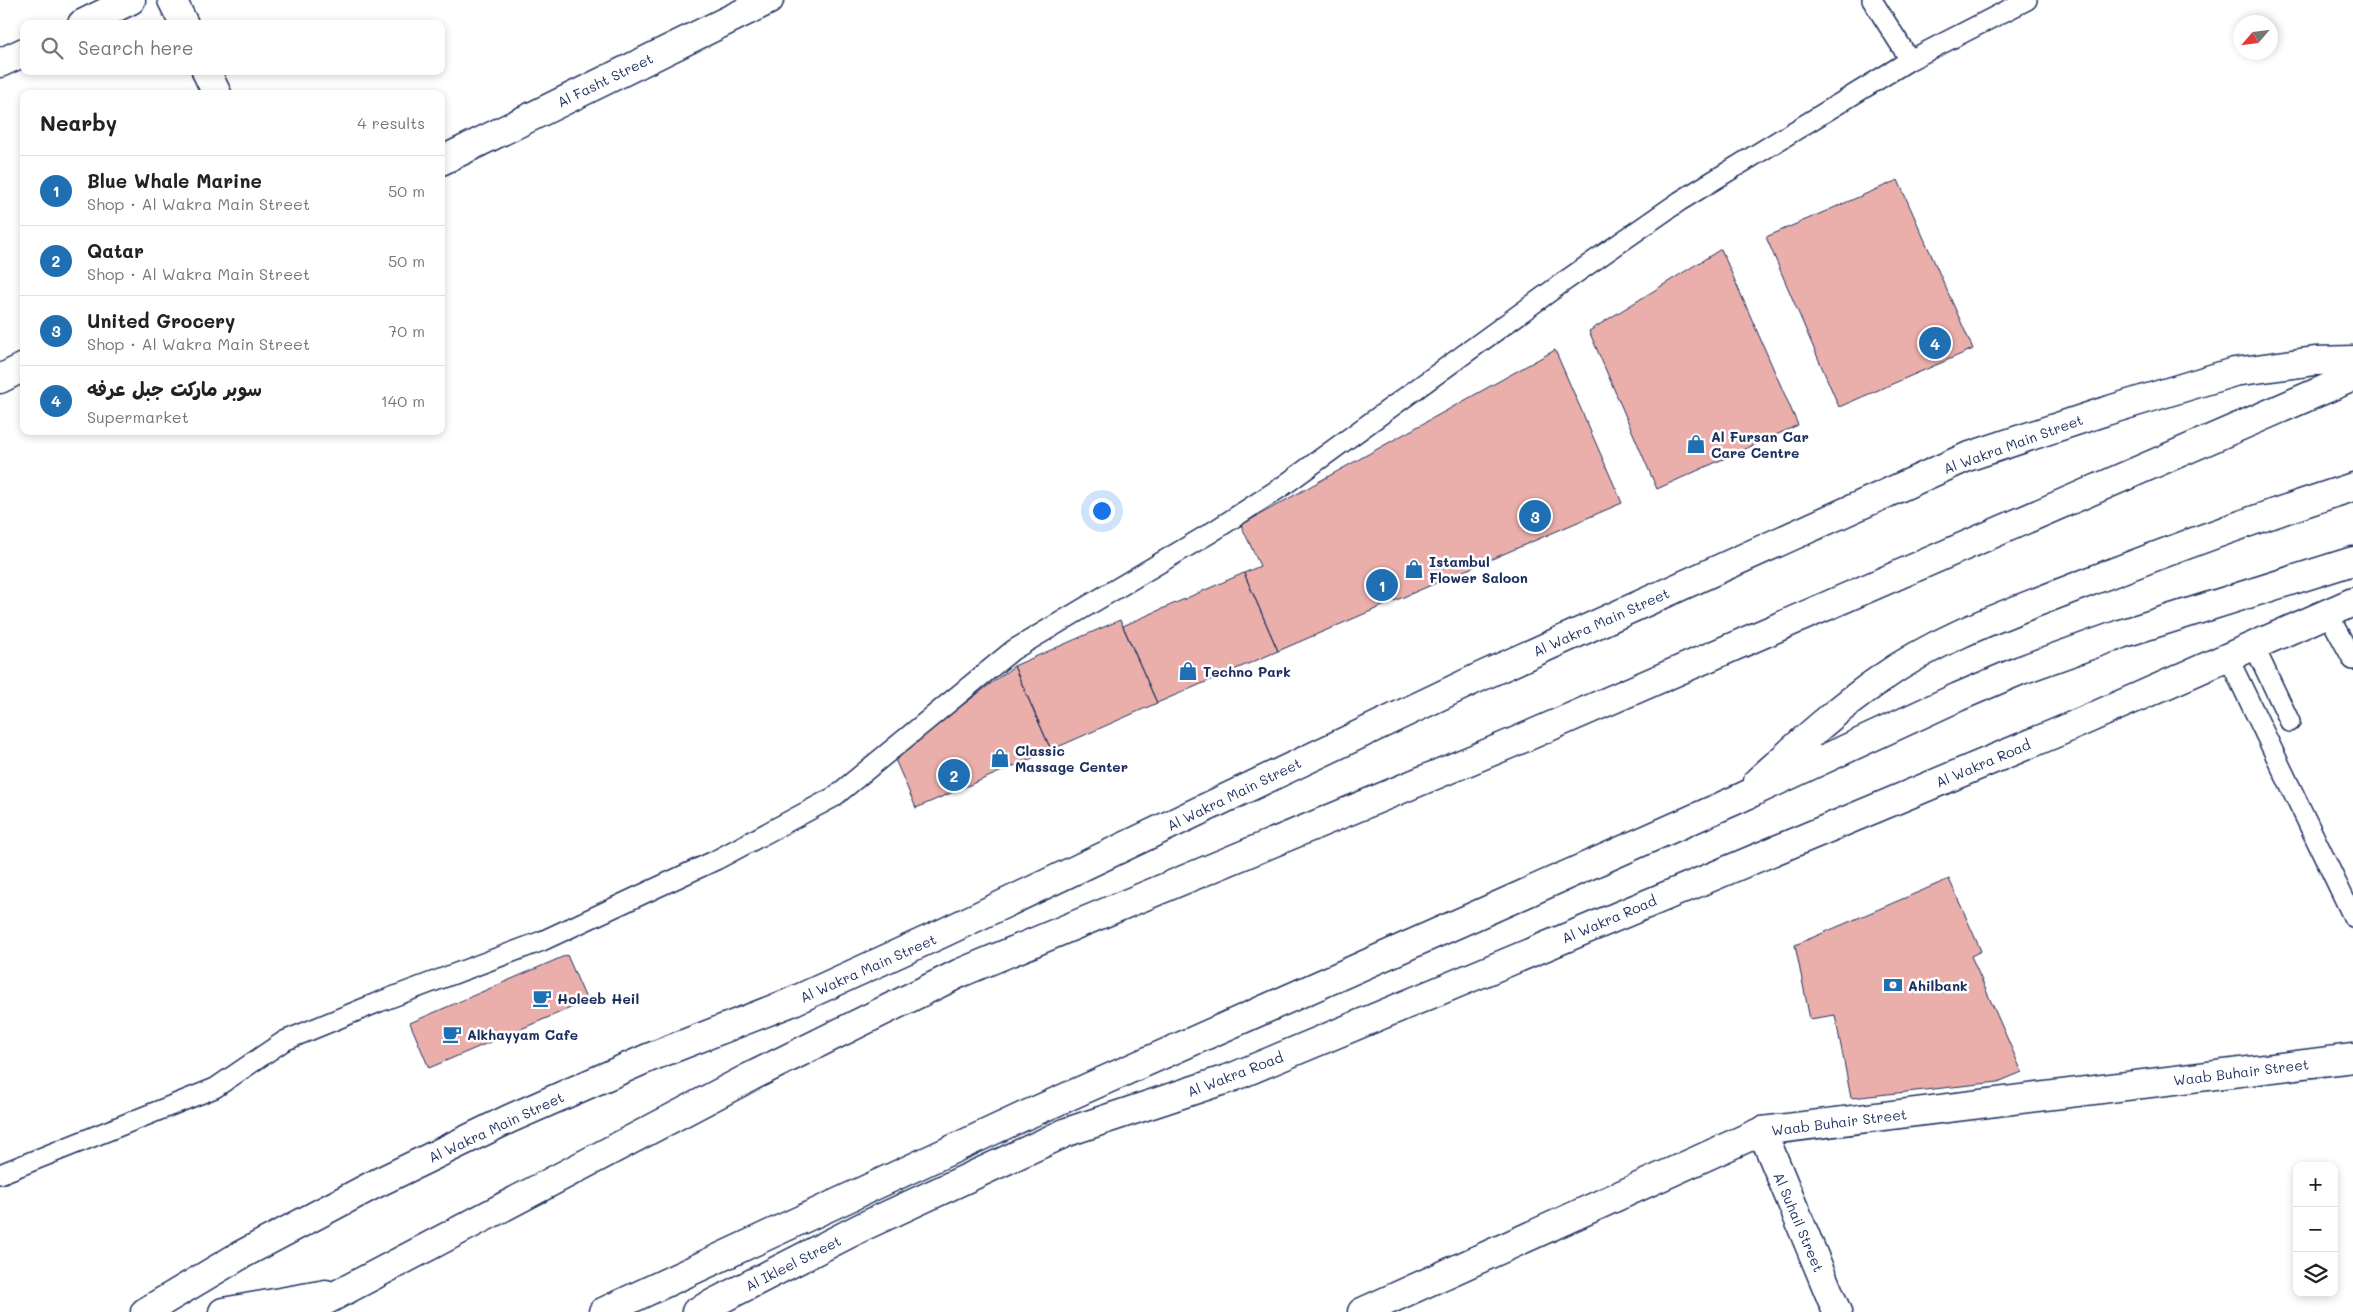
<!DOCTYPE html>
<html lang="en">
<head>
<meta charset="utf-8">
<style>
  :root { --surface:#fff; --page:#f2f2f2; --text:#222; --muted:#767676; --line:#e0e0e0; --accent:#1f6fb2 }
  body { margin:0; font-family:Mali,"Playpen Sans Arabic",sans-serif; background:var(--page); color:var(--text) }
  .controls { position:absolute; right:15px; bottom:15px; display:grid; overflow:hidden; border-radius:10px; box-shadow:0 2px 8px #0003 }
  .controls button { width:45px; height:45px; display:grid; place-items:center; padding:0; border:0; border-bottom:1px solid var(--line); background:var(--surface); color:var(--text); font:25px sans-serif }
  .compass { position:absolute; left:2233px; top:15px; width:45px; height:45px; border-radius:50%; background:var(--surface); box-shadow:0 2px 8px #0003; rotate:242deg }
  .you { position:absolute; left:1101px; top:510px; width:18px; height:18px; margin:-12px; border:4px solid #fff; border-radius:50%; background:#1a73e8; box-shadow:0 0 0 8px #1a73e833 }
  .badge { display:grid; place-items:center; width:32px; height:32px; border-radius:50%; background:var(--accent); color:#fff; font-size:16px; font-weight:700 }
  .pin { position:absolute; translate:-50% -50%; border:2px solid #fff; box-shadow:0 1px 5px #0006 }
  .list { margin:0; padding:0; list-style:none }
  h2 { display:flex; justify-content:space-between; align-items:center; height:65px; margin:0; padding:0 20px; font-size:21px }
  h2 small { font-size:16px; font-weight:400; color:var(--muted) }
  .list li { display:grid; grid-template-columns:32px 1fr auto; gap:15px; align-items:center; box-sizing:border-box; height:70px; padding:0 20px; border-top:1px solid var(--line) }
  .list b { display:block; font-size:19px; white-space:nowrap }
  .list p { margin:0; font-size:16px; white-space:nowrap; color:var(--muted) }
  .list em { font-size:16px; font-style:normal; color:var(--muted) }
  .icon { flex:none; width:28px; height:28px; fill:none; stroke:currentColor; stroke-width:2; stroke-linecap:round; stroke-linejoin:round }
  .map { position:relative; flex:none; width:2353px; height:1312px; overflow:hidden }
  .search { position:absolute; background:var(--surface); box-shadow:0 2px 8px #0003; left:20px; top:20px; width:425px; height:55px; display:flex; align-items:center; gap:12px; box-sizing:border-box; padding:0 18px; border-radius:10px; color:var(--muted); font-size:19px }
  .panel { position:absolute; background:var(--surface); box-shadow:0 2px 8px #0003; left:20px; top:90px; width:425px; height:345px; border-radius:10px }
  .map>svg:first-child { display:block }
  .building { fill:#eaafab; stroke:#1b2f5e }
  .lines { fill:none; stroke-linecap:round; stroke-linejoin:round }
  .lane-casing { stroke:#1b2f5e; stroke-width:22 }
  .street-casing { stroke:#1b2f5e; stroke-width:31 }
  .highway-casing { stroke:#1b2f5e; stroke-width:31 }
  .lane { stroke:#fff; stroke-width:19 }
  .street { stroke:#fff; stroke-width:28 }
  .highway { stroke:#fff; stroke-width:28 }
  .labels { text-anchor:middle; dominant-baseline:central; stroke-width:5; stroke-linejoin:round; paint-order:stroke }
  .street-label { font-size:14px; fill:#1b2f5e; stroke:#fff }
  .poi-label { font-size:14px; font-weight:bold; fill:#1b2f5e; stroke:#fff; text-anchor:start }
</style>
</head>
<body>
<div class="map">
<svg width="2353" height="1312" viewBox="0 0 2353 1312">
  <rect width="100%" height="100%" fill="#fff"/>
  <filter id="ink" filterUnits="userSpaceOnUse"><feTurbulence type="fractalNoise" baseFrequency=".02" numOctaves="2"/><feDisplacementMap in="SourceGraphic" scale="10" xChannelSelector="R" yChannelSelector="G"/><feConvolveMatrix kernelMatrix="1 2 1 2 8 2 1 2 1" color-interpolation-filters="sRGB"/></filter>
  <g filter="url(#ink)">
    <!-- building -->
    <path class="building" d="M1898 180 1973 349 1839 407 1766 237Z
      M1721 249 1798 425 1657 489 1589 331Z
      M1555 350 1622 503 1278 651 1244 573 1260 566 1241 525Z
      M1244 573 1278 651 1157 703 1123 626Z
      M1120 620 1157 703 1051 750 1014 666Z
      M1014 666 1051 750 916 808 894 757Z
      M1949 879 1981 951 1971 956 2022 1072 1998 1082 1851 1098 1835 1015 1810 1019 1795 945Z
      M567 955 587 1001 429 1068 410 1023Z"/>
    <g class="lines">
      <!-- lane casing -->
      <g class="lane-casing">
        <path id="lane" d="M1872 0 1910 60
          M2328 614 2353 660
          M2254 646 2290 722
          M2228 657 2353 917
          M0 1174 215 1088 284 1041 379 1002 542 941 716 860 834 797 1013 650 1212 532 1283 486 1562 283 1680 201 1910 60 2027 0"/>
      </g>
      <!-- street casing -->
      <g class="street-casing">
        <path id="street" d="M172 0 184 24
          M82 24 131 0
          M0 63 24 52
          M206 71 217 94
          M441 161 769 0
          M0 379 24 367
          M1762 1131 1837 1312
          M145 1312 239 1256 373 1185 509 1119 648 1058 789 1003 943 933 1482 676 1967 457 2106 411 2234 372 2315 361 2353 360
          M696 1312 862 1227 1067 1132 1233 1077 2063 730 2353 602
          M1362 1312 1762 1131 2353 1058"/>
      </g>
      <!-- highway casing -->
      <g class="highway-casing">
        <path id="highway" d="M1758 781C1797 746 1836 710 1879 680 1937 638 2007 614 2073 588 2165 552 2258 517 2353 487
          M223 1312 326 1294
          M304 1312 752 1076 960 973 1512 743 2353 377
          M603 1312 1024 1116 1738 799 1958 697 2021 670 2121 634 2353 561"/>
      </g>
      <!-- lane -->
      <use href="#lane" class="lane"/>
      <!-- street -->
      <use href="#street" class="street"/>
      <!-- highway -->
      <use href="#highway" class="highway"/>
    </g>
  </g>
  <!-- icons -->
  <defs>
    <g id="shop-bare" transform="scale(1.5)"><path d="M-5-2.5h2.3a2.7 3.5 0 0 1 5.4 0H5L5.5 6h-11ZM-1.5-2.5h3a1.5 2.3 0 0 0-3 0Z" fill="#1f6fb2" stroke="#fff" stroke-width="2.5" paint-order="stroke"/></g>
    <g id="bank-bare" transform="scale(1.5)"><path d="M-6-4H6V4H-6ZM0-2.3a2.3 2.3 0 1 0 0 4.6a2.3 2.3 0 1 0 0-4.6Z" fill="#1f6fb2" stroke="#fff" stroke-width="2.5" paint-order="stroke"/></g>
    <g id="cafe-bare" transform="scale(1.5)"><path d="M-5.5-4.5H6V0H3Q3 3.5 0 3.5H-2.5Q-5.5 3.5-5.5 0ZM3-3.2v2h1.7v-2ZM-6 4.5H4V6H-6Z" fill="#1f6fb2" stroke="#fff" stroke-width="2.5" paint-order="stroke"/></g>
  </defs>
  <g fill-rule="evenodd">
    <use href="#shop-bare" x="1696" y="444"/>
    <use href="#shop-bare" x="1414" y="569"/>
    <use href="#shop-bare" x="1188" y="671"/>
    <use href="#shop-bare" x="1000" y="758"/>
    <use href="#bank-bare" x="1893" y="985"/>
    <use href="#cafe-bare" x="542" y="998"/>
    <use href="#cafe-bare" x="452" y="1034"/>
  </g>
  <g class="labels">
    <!-- street labels -->
    <g class="street-label">
      <text transform="translate(605 80) rotate(-26)">Al Fasht Street</text>
      <text transform="translate(2013 444) rotate(-20)">Al Wakra Main Street</text>
      <text transform="translate(1601 622) rotate(-24)">Al Wakra Main Street</text>
      <text transform="translate(1983 763) rotate(-23)">Al Wakra Road</text>
      <text transform="translate(1234 794) rotate(-26)">Al Wakra Main Street</text>
      <text transform="translate(1609 919) rotate(-23)">Al Wakra Road</text>
      <text transform="translate(868 968) rotate(-24)">Al Wakra Main Street</text>
      <text transform="translate(2241 1072) rotate(-7)">Waab Buhair Street</text>
      <text transform="translate(1235 1074) rotate(-21)">Al Wakra Road</text>
      <text transform="translate(1839 1122) rotate(-7)">Waab Buhair Street</text>
      <text transform="translate(496 1127) rotate(-25)">Al Wakra Main Street</text>
      <text transform="translate(1799 1222) rotate(67)">Al Suhail Street</text>
      <text transform="translate(793 1263) rotate(-27)">Al Ikleel Street</text>
    </g>
    <!-- poi labels -->
    <g class="poi-label">
      <text x="1711" y="436">Al Fursan Car<tspan x="1711" dy="16">Care Centre</tspan></text>
      <text x="1429" y="561">Istambul<tspan x="1429" dy="16">Flower Saloon</tspan></text>
      <text x="1203" y="671">Techno Park</text>
      <text x="1015" y="750">Classic<tspan x="1015" dy="16">Massage Center</tspan></text>
      <text x="1908" y="985">Ahilbank</text>
      <text x="557" y="998">Holeeb Heil</text>
      <text x="467" y="1034">Alkhayyam Cafe</text>
    </g>
  </g>
</svg>
<div class="controls">
<button>+</button>
<button>−</button>
<button><svg class="icon" aria-label="layers" viewBox="0 0 24 24"><path d="M12 4l9 5-9 5-9-5zM3 14l9 5 9-5"/></svg></button>
</div>
<svg class="compass" viewBox="-18 -18 36 36"><path d="M0-13l5 13h-10z" fill="#e53935"/><path d="M0 13l5-13h-10z" fill="#767676"/></svg>
<div class="you"></div>
<div class="pin badge" style="left:1382px;top:585px">1</div>
<div class="pin badge" style="left:954px;top:775px">2</div>
<div class="pin badge" style="left:1535px;top:516px">3</div>
<div class="pin badge" style="left:1935px;top:343px">4</div>
<div class="search"><svg class="icon" aria-label="search" viewBox="0 0 24 24"><circle cx="10" cy="10" r="6"/><path d="M15 15l6 6"/></svg>Search here</div>
<section class="panel">
<h2>Nearby<small>4 results</small></h2>
<ul class="list">
<li><span class="badge">1</span><div><b>Blue Whale Marine</b><p>Shop · Al Wakra Main Street</p></div><em>50 m</em></li>
<li><span class="badge">2</span><div><b>Qatar</b><p>Shop · Al Wakra Main Street</p></div><em>50 m</em></li>
<li><span class="badge">3</span><div><b>United Grocery</b><p>Shop · Al Wakra Main Street</p></div><em>70 m</em></li>
<li><span class="badge">4</span><div><b>سوبر ماركت جبل عرفه</b><p>Supermarket</p></div><em>140 m</em></li>
</ul>
</section>
</div>
</body>
</html>
